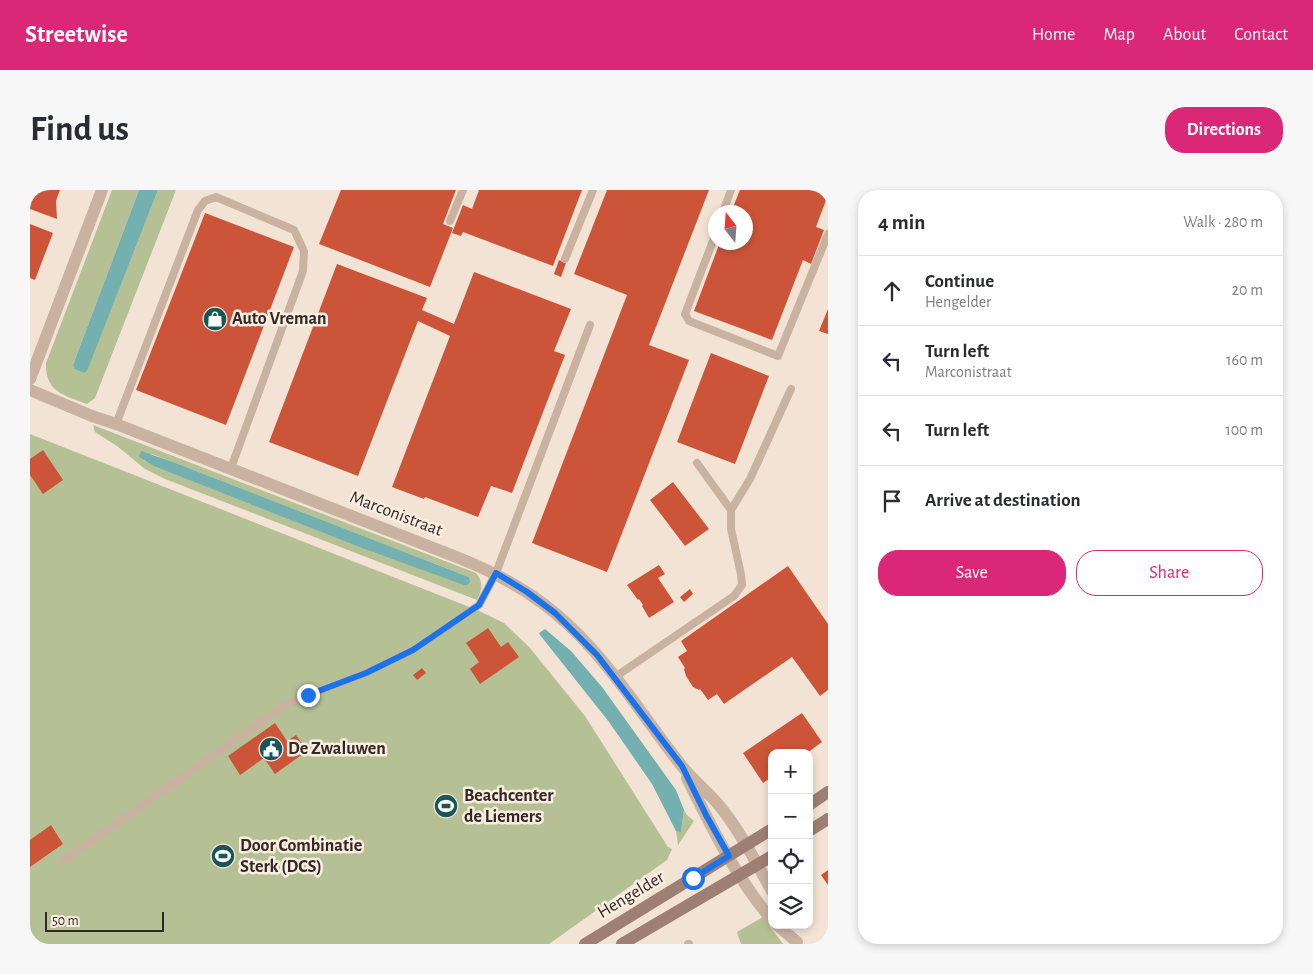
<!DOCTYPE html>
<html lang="en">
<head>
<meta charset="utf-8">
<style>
  :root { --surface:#fff; --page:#f7f7f7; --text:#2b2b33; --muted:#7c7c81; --line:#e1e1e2; --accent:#db2777 }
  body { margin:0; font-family:"Alegreya Sans",sans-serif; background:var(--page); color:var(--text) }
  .controls { position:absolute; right:15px; bottom:15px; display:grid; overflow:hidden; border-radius:10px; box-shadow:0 2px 8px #0003 }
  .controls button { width:45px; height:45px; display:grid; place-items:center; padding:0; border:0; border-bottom:1px solid var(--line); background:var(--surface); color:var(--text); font:25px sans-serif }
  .compass { position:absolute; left:678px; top:15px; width:45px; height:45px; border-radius:50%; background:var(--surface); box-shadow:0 2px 8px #0003; rotate:343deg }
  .scale { position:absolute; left:15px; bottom:12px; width:119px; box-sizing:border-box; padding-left:5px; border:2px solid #342824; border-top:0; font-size:14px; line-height:18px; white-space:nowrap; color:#342824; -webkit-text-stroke:4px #faede2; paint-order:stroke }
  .stop { position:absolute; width:15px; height:15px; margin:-11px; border:4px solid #1a73e8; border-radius:50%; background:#fff }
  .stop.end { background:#1a73e8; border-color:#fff; box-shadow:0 1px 5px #0008 }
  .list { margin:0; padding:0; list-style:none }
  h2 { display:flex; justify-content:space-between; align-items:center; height:65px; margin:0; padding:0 20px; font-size:21px }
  h2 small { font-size:16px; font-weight:400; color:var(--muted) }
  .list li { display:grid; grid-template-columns:32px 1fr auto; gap:15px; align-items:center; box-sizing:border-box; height:70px; padding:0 20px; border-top:1px solid var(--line) }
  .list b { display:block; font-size:19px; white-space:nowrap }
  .list p { margin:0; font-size:16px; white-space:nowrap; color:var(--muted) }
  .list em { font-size:16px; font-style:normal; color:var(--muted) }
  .actions { display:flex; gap:10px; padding:15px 20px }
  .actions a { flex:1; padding:11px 0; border:1px solid var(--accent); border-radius:20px; text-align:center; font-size:18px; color:var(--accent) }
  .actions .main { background:var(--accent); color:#fff }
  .icon { flex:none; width:28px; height:28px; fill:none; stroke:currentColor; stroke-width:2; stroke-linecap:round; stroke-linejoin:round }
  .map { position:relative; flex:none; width:798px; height:754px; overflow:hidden; border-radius:20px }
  header { display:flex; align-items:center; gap:30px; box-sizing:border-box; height:70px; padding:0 25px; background:var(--accent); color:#fff }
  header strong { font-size:24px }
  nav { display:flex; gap:28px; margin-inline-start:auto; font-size:18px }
  .intro { display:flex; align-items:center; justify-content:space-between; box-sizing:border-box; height:120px; padding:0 30px }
  h1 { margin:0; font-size:35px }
  .button { padding:12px 22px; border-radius:20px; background:var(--accent); color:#fff; font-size:18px; font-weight:700 }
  main { display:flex; gap:30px; padding:0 30px }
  aside { flex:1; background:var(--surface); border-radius:20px; box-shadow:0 2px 8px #0003 }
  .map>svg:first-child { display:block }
  .green { fill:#b5c195; fill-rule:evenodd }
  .water { fill:#73b0af }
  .building { fill:#cc5539 }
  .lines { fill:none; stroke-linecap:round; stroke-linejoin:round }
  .lane { stroke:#cab2a1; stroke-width:8 }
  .street { stroke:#cab2a1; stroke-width:12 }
  .secondary { stroke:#9d8073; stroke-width:12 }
  .route { stroke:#1a73e8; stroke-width:6 }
  .labels { text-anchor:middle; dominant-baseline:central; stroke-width:5; stroke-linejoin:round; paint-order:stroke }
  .poi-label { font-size:18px; font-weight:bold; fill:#342824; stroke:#faede2; text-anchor:start }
  .street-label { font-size:18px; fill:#342824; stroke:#faede2 }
</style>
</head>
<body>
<header>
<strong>Streetwise</strong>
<nav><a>Home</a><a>Map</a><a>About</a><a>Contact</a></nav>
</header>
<div class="intro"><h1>Find us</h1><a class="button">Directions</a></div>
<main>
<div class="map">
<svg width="798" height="754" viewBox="0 0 798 754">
  <rect width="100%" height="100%" fill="#f2e3d5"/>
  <!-- green -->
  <path class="green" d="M82 0H109L43 175 56 182 128 0H146L65 208 57 214C34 205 15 202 16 173Z
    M63 235 446 383C454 392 452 400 447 410L135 289 115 279 87 256 68 244 65 242ZM122 264 434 385 439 387 437 395 329 357 113 270Z
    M0 244 447 420 474 433 500 458 555 526 638 657 642 659 637 670 519 754H0Z
    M654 620 657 625 664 631 648 655 646 641H651Z
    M733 727 753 754H711L707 742Z"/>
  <!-- water -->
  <path class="water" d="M109 0H128L57 181 54 183 45 179 43 175Z
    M111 261 143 272 439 387 440 392 437 395H434L329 357 124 276 109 267Z
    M515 439 541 461 572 497 646 600 654 620 651 642 646 641 622 594 579 532 510 445 509 443Z"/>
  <!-- building -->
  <path class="building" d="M0 0H30L26 11 27 29 0 19Z
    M311 0H426L413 34 423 38 400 97 289 54Z
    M449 0H552L523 76 433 42 431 46 422 43 433 15 442 19Z
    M577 0H679L619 155 659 170 577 382 502 353 597 105 544 84Z
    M710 0H798V5L786 37 794 40 781 74 773 70 742 150 664 121 690 52H716V22H701Z
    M175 23 264 57 196 235 106 200Z
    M0 34 23 43 5 90 0 88Z
    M529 70 536 73 531 87 524 84Z
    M307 74 397 108 392 120 424 134 444 82 541 119 524 161 535 165 482 303 461 296 448 327 395 307 394 309 362 297 420 146 388 131 328 286 239 252Z
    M798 119V144L789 141Z
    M681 163 739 186 705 274 647 252Z
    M13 260 33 290 13 304 0 285V269Z
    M643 292 679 339 655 356 620 310Z
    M629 375 635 384 628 388 644 412 619 428 612 416 613 415 609 409 608 410 597 395Z
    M758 376 798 434V500L790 506 762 467 694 514 687 504 678 510 670 499 669 500 663 497 656 486 654 479 655 478 648 467 657 461 651 451Z
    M660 399 663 404 654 412 650 407Z
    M458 438 471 457 478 452 489 467 450 494 440 479 449 472 436 453Z
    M392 478 396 483 387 490 383 485Z
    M772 523 792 552 777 563H742V587L733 593 713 563Z
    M245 533 257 551 266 545 277 561 245 584 234 568 210 585 198 566Z
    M21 635 33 654 0 677V650Z
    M798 680V695L791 685Z"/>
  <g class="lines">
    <!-- lane -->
    <path class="lane" d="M693 22 701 0
      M420 31 433 0
      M686 43 655 124 659 131 748 166 798 44
      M535 69 563 0
      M86 234 168 20 175 11 186 7 264 40 274 61 273 81 201 278
      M667 273 701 320
      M585 487 704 406 712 395 711 384 701 339V320L720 289 761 199
      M33 671 254 516 278 505 336 483 383 460 449 415 466 383 560 135
      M658 754H659"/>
    <!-- street -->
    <path class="street" d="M0 189 72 0
      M0 200 62 226 86 234 429 368C464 382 496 399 525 423 576 465 610 523 651 575 663 591 680 603 692 619 712 644 726 673 742 701
      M657 588C681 636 706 688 742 730
      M747 735 767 752"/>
    <!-- secondary -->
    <path class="secondary" d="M779 615 798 602
      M779 641 798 629
      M555 754 742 639
      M592 754 742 666"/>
  </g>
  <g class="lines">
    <!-- route -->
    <path class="route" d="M278 505 336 483 383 460 449 415 466 383 497 402 525 423 567 465 652 576 676 625 699 666 663 688"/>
  </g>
  <!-- icons -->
  <defs>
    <g id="shop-disc" transform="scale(1.25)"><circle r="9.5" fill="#195657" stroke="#faede2"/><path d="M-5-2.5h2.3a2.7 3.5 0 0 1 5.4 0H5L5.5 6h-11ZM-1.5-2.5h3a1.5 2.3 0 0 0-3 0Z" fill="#fff"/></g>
    <g id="civic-disc" transform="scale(1.25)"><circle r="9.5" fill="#195657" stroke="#faede2"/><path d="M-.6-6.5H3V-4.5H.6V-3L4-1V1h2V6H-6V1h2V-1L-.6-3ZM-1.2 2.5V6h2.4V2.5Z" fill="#fff"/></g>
    <g id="stadium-disc" transform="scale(1.25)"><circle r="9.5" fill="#195657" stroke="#faede2"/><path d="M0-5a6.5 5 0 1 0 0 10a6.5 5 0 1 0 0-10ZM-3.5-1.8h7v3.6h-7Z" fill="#fff"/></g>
  </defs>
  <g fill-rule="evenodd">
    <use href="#shop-disc" x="185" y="129"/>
    <use href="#civic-disc" x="241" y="559"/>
    <use href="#stadium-disc" x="416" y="616"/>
    <use href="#stadium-disc" x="193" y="666"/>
  </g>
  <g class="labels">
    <!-- poi labels -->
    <g class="poi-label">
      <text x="202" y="129">Auto Vreman</text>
      <text x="258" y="559">De Zwaluwen</text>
      <text x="434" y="606">Beachcenter<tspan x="434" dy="21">de Liemers</tspan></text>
      <text x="210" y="656">Door Combinatie<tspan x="210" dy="21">Sterk (DCS)</tspan></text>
    </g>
    <!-- street labels -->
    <g class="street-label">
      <text transform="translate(366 324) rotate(21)">Marconistraat</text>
      <text transform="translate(601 705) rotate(-31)">Hengelder</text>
    </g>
  </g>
</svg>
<div class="controls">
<button>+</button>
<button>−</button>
<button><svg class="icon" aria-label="locate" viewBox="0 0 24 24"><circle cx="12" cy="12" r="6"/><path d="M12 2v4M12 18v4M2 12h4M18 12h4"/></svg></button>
<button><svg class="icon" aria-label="layers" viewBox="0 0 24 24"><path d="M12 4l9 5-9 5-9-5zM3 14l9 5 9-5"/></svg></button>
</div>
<svg class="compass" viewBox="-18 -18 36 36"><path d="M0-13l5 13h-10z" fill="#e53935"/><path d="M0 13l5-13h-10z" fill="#7c7c81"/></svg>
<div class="scale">50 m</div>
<div class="stop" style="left:663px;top:688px"></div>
<div class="stop end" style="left:278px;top:505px"></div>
</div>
<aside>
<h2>4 min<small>Walk · 280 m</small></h2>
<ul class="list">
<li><svg class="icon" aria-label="ahead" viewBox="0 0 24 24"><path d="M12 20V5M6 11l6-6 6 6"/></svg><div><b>Continue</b><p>Hengelder</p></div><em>20 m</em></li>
<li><svg class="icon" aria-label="left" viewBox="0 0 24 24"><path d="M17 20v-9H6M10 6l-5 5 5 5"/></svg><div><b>Turn left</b><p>Marconistraat</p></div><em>160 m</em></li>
<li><svg class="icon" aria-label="left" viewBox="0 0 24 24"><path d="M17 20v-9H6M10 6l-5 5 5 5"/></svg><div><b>Turn left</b></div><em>100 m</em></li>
<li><svg class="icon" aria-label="arrive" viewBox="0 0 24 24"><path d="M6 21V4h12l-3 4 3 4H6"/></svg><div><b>Arrive at destination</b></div></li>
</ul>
<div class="actions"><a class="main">Save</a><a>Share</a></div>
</aside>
</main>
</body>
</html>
